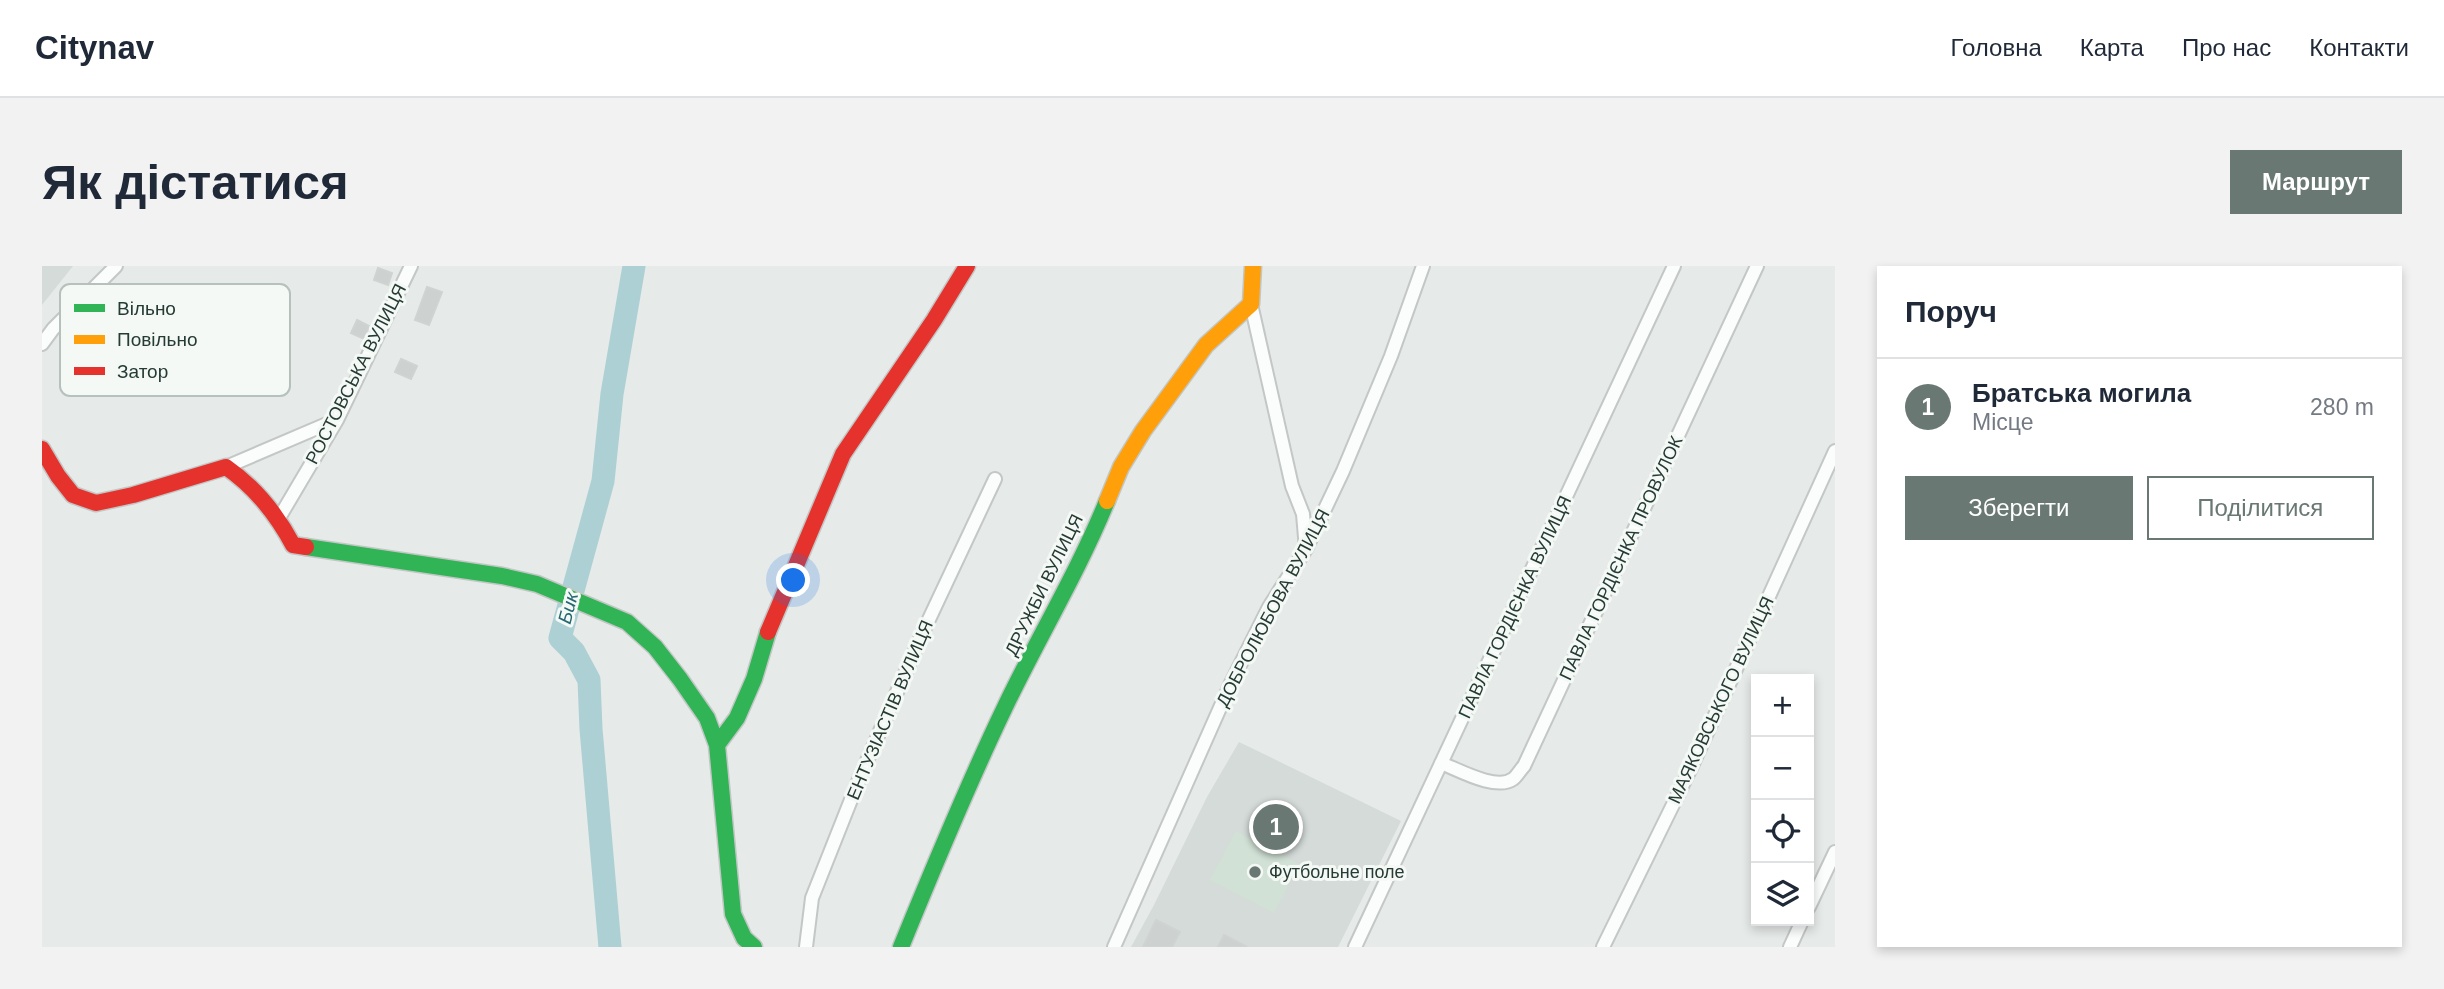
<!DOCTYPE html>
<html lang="uk">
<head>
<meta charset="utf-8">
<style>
  :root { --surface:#fff; --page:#f2f2f3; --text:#1f2937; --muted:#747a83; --line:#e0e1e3; --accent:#697873 }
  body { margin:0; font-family:Helvetica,sans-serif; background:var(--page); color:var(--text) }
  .controls { position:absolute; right:21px; bottom:21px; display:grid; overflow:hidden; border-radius:0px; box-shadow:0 4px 10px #0003 }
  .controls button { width:63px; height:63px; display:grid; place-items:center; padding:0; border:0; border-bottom:2px solid var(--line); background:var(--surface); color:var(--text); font:35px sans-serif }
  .you { position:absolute; left:752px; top:315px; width:24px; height:24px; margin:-18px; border:5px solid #fff; border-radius:50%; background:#1a73e8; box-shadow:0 0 0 10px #1a73e833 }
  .badge { display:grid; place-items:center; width:46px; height:46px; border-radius:50%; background:var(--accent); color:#fff; font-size:23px; font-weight:700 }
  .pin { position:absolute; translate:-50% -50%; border:4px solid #fff; box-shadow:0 2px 7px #0006 }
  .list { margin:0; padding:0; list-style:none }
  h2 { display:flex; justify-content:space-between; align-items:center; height:91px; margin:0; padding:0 28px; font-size:30px }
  h2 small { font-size:23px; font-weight:400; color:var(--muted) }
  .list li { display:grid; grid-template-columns:46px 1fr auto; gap:21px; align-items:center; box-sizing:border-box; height:98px; padding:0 28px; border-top:2px solid var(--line) }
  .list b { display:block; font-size:26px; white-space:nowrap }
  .list p { margin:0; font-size:23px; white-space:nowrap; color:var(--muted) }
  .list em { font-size:23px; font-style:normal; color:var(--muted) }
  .actions { display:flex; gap:14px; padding:21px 28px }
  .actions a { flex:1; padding:16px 0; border:2px solid var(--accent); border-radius:0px; text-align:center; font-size:24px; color:var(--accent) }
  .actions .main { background:var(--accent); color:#fff }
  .icon { flex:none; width:38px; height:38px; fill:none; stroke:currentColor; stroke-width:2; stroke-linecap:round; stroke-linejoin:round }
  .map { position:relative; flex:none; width:1793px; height:681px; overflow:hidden; border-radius:0px }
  header { display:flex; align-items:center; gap:42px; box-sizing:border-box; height:98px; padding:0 35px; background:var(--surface); border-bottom:2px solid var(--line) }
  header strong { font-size:33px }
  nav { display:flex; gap:38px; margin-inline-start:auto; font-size:24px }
  .intro { display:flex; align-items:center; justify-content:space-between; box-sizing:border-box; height:168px; padding:0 42px }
  h1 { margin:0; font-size:49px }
  .button { padding:18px 32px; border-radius:0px; background:var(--accent); color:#fff; font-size:24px; font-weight:700 }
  main { display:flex; gap:42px; padding:0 42px }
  aside { flex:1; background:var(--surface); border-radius:0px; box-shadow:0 4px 10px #0003 }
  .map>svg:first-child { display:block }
  .built { fill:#d4dbd8 }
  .green { fill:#d1e1d5 }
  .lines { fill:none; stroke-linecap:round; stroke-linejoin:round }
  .river { stroke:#acd0d3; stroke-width:23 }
  .building { fill:#cdd1cf; stroke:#cfd3d1; stroke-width:2 }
  .street-casing { stroke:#c3c7c5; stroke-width:16 }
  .fast-casing { stroke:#c2c7c5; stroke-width:19 }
  .slow-casing { stroke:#c2c7c5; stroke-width:19 }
  .jam-casing { stroke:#c2c7c5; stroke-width:19 }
  .street { stroke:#fbfcfc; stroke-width:12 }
  .fast { stroke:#30b455; stroke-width:16 }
  .slow { stroke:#ff9f0a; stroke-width:16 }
  .jam { stroke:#e5322d; stroke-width:16 }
  .poi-dot { fill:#697873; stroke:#f4f9f6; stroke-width:2.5 }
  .labels { text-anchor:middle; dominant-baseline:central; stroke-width:6; stroke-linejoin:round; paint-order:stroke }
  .street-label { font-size:18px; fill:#263b34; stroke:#f4f9f6 }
  .poi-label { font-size:18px; fill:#263b34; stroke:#f4f9f6; text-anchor:start }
  .water-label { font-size:19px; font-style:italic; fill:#266871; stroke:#f4f9f6 }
  .key { fill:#f4f9f6; stroke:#b6c0bc; stroke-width:2 }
  .key-label { font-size:19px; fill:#263b34 }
</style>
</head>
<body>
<header>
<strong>Citynav</strong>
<nav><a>Головна</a><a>Карта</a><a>Про нас</a><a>Контакти</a></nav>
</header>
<div class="intro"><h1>Як дістатися</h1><a class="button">Маршрут</a></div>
<main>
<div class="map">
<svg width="1793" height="681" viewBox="0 0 1793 681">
  <rect width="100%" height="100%" fill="#e6eae8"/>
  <!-- built -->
  <path class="built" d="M0 0H31L0 39Z
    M1197 476 1359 555 1296 681H1089L1112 639 1165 531Z"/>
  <!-- green -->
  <path class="green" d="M1194 565 1257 598 1232 647 1168 614Z"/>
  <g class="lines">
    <!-- river -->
    <path class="river" d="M568 681 549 463 547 414 532 386 518 372 561 215 570 128 592 0"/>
  </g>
  <!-- building -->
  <path class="building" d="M336 2 350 7 346 19 332 14Z
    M385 21 400 26 387 59 373 54Z
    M315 54 327 60 322 73 309 67Z
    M359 93 375 100 369 113 353 106Z
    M1114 654 1138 666 1130 681H1101Z
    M1182 669 1205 681H1176Z"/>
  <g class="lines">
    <!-- street casing -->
    <g class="street-casing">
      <path id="street" d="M1209 38 1250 220 1261 248 1264 283
        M0 78 11 63 74 0
        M184 201 294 154
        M237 252 295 154 369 0
        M1399 497C1417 504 1454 525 1471 513 1475 510 1478 504 1482 500L1715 0
        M1767 641 1793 586
        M764 681 770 632 818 511 882 364 953 213
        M1072 681 1189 417 1227 341 1264 283 1301 205 1349 90 1381 0
        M1313 681 1632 0
        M1561 681 1649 502 1793 185
        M1748 681 1760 655"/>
    </g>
    <!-- fast casing -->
    <g class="fast-casing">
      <path id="fast" d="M264 281 460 310 495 318 585 356 613 381 638 413 665 452 675 479
        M712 681 702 672 691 648 675 479 695 452 712 413 726 366
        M859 681C892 600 925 520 963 441 996 372 1036 306 1065 235"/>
    </g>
    <!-- slow casing -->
    <g class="slow-casing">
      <path id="slow" d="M1065 235 1079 201 1101 165 1164 79 1209 38 1211 0"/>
    </g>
    <!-- jam casing -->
    <g class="jam-casing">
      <path id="jam" d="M0 183 16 210 31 229 54 237 91 229 184 201C214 222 234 247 251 279L264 281
        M726 366 801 188 892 54 925 0"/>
    </g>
    <!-- street -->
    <use href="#street" class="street"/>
    <!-- fast -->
    <use href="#fast" class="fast"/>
    <!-- slow -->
    <use href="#slow" class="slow"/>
    <!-- jam -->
    <use href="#jam" class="jam"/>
  </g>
  <!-- markers -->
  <circle class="poi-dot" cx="1213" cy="606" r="7"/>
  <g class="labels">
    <!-- street labels -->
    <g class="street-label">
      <text transform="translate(314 108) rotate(-63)">РОСТОВСЬКА ВУЛИЦЯ</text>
      <text transform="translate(1579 292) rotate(-65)">ПАВЛА ГОРДІЄНКА ПРОВУЛОК</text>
      <text transform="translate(1002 319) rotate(-64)">ДРУЖБИ ВУЛИЦЯ</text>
      <text transform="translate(1473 341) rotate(-65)">ПАВЛА ГОРДІЄНКА ВУЛИЦЯ</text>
      <text transform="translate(1231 342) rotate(-62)">ДОБРОЛЮБОВА ВУЛИЦЯ</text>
      <text transform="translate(1679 434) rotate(-65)">МАЯКОВСЬКОГО ВУЛИЦЯ</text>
      <text transform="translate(848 444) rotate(-67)">ЕНТУЗІАСТІВ ВУЛИЦЯ</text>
    </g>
    <!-- poi labels -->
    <g class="poi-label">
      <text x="1227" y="606">Футбольне поле</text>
    </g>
    <!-- water labels -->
    <g class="water-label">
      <text transform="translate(526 342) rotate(-75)">Бик</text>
    </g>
  </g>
  <!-- legend -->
  <rect x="18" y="18" width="230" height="112" rx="10" class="key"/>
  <rect x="32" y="38" width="31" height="8" fill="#30b455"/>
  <rect x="32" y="69" width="31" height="9" fill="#ff9f0a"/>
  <rect x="32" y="101" width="31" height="8" fill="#e5322d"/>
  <g class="key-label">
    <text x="75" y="49">Вільно</text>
    <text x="75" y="80">Повільно</text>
    <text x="75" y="112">Затор</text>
  </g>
</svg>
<div class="controls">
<button>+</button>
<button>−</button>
<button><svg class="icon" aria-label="locate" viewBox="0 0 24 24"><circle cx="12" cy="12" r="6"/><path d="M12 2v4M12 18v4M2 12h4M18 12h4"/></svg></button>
<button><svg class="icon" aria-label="layers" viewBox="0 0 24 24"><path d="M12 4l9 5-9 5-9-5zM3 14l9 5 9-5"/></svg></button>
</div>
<div class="you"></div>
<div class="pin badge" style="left:1234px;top:561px">1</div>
</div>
<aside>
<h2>Поруч<small></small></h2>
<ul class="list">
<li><span class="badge">1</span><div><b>Братська могила</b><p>Місце</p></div><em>280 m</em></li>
</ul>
<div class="actions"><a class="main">Зберегти</a><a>Поділитися</a></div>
</aside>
</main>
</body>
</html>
